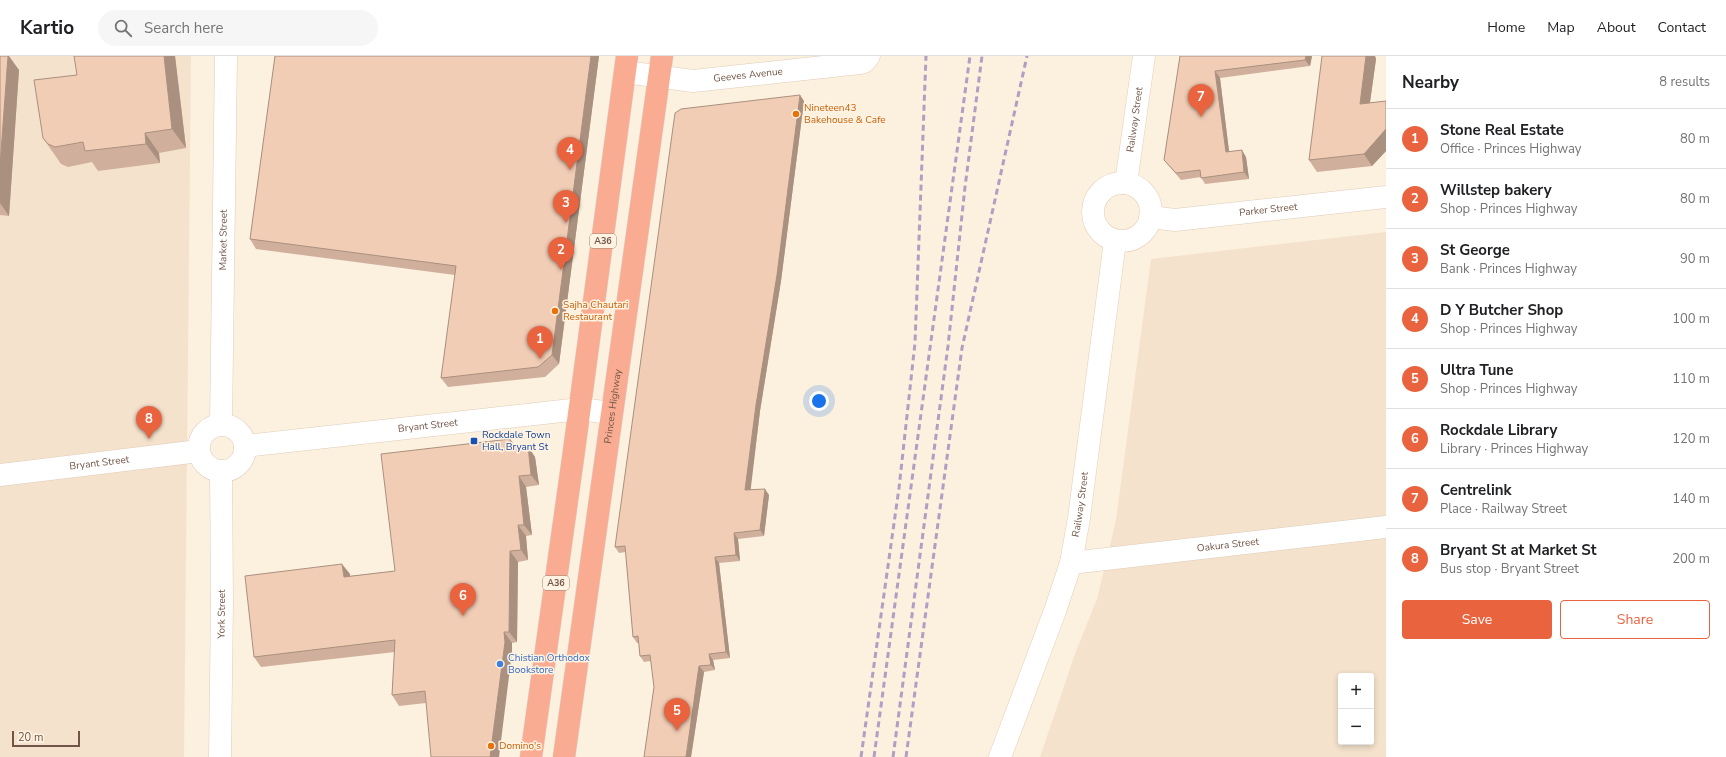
<!DOCTYPE html>
<html lang="en">
<head>
<meta charset="utf-8">
<style>
  :root { --surface:#fff; --page:#f6f6f6; --text:#202124; --muted:#757577; --line:#e0e0e0; --accent:#ea633f }
  body { margin:0; font-family:"Nunito Sans",sans-serif; background:var(--page); color:var(--text) }
  .controls { position:absolute; right:12px; bottom:12px; display:grid; overflow:hidden; border-radius:4px; box-shadow:0 2px 6px #0003 }
  .controls button { width:36px; height:36px; display:grid; place-items:center; padding:0; border:0; border-bottom:1px solid var(--line); background:var(--surface); color:var(--text); font:20px sans-serif }
  .scale { position:absolute; left:12px; bottom:10px; width:68px; box-sizing:border-box; padding-left:4px; border:2px solid #725546; border-top:0; font-size:11px; line-height:14px; white-space:nowrap; color:#725546; -webkit-text-stroke:3px #fff4e4; paint-order:stroke }
  .you { position:absolute; left:819px; top:345px; width:14px; height:14px; margin:-10px; border:3px solid #fff; border-radius:50%; background:#1a73e8; box-shadow:0 0 0 6px #1a73e833 }
  .badge { display:grid; place-items:center; width:26px; height:26px; border-radius:50%; background:var(--accent); color:#fff; font-size:13px; font-weight:700 }
  .pin { position:absolute; translate:-50% -33px; filter:drop-shadow(0 1px 2px #0008) }
  .pin::after { content:''; position:absolute; top:21px; width:14px; height:12px; background:inherit; clip-path:polygon(0 0,100% 0,50% 100%) }
  .list { margin:0; padding:0; list-style:none }
  h2 { display:flex; justify-content:space-between; align-items:center; height:52px; margin:0; padding:0 16px; font-size:17px }
  h2 small { font-size:13px; font-weight:400; color:var(--muted) }
  .list li { display:grid; grid-template-columns:26px 1fr auto; gap:12px; align-items:center; box-sizing:border-box; height:60px; padding:0 16px; border-top:1px solid var(--line) }
  .list b { display:block; font-size:15px; white-space:nowrap }
  .list p { margin:0; font-size:13px; white-space:nowrap; color:var(--muted) }
  .list em { font-size:13px; font-style:normal; color:var(--muted) }
  .actions { display:flex; gap:8px; padding:12px 16px }
  .actions a { flex:1; padding:9px 0; border:1px solid var(--accent); border-radius:4px; text-align:center; font-size:14px; color:var(--accent) }
  .actions .main { background:var(--accent); color:#fff }
  .icon { flex:none; width:22px; height:22px; fill:none; stroke:currentColor; stroke-width:2; stroke-linecap:round; stroke-linejoin:round }
  .map { position:relative; flex:none; width:1386px; height:701px; overflow:hidden }
  header { display:flex; align-items:center; gap:24px; box-sizing:border-box; height:56px; padding:0 20px; background:var(--surface); border-bottom:1px solid var(--line) }
  header strong { font-size:19px }
  nav { display:flex; gap:22px; margin-inline-start:auto; font-size:14px }
  .search { width:280px; height:36px; background:var(--page); display:flex; align-items:center; gap:10px; box-sizing:border-box; padding:0 14px; border-radius:22px; color:var(--muted); font-size:15px }
  main { display:flex }
  aside { flex:1; background:var(--surface) }
  .map>svg:first-child { display:block }
  .residential { fill:#f4e2cc; fill-rule:evenodd }
  .lines { fill:none; stroke-linecap:round; stroke-linejoin:round }
  .street-casing { stroke:#e0ccba; stroke-width:23 }
  .secondary-casing { stroke:#e5cdb8; stroke-width:23 }
  .highway-casing { stroke:#ddd6d3; stroke-width:23 }
  .street { stroke:#fff; stroke-width:22 }
  .secondary { stroke:#fff; stroke-width:22 }
  .highway { stroke:#f9ac92; stroke-width:22 }
  .rail { stroke:#b29ec4; stroke-width:3; stroke-dasharray:6 4; stroke-linecap:butt }
  .wall { fill:#d0b09c }
  .shaded-wall { fill:#a9907f }
  .building { fill:#f2cdb5; stroke:#a9907f }
  .food-dot { fill:#e8710a; stroke:#fff4e4; stroke-width:1.5 }
  .transit-dot { fill:#1a4fb4; stroke:#fff4e4; stroke-width:1.5 }
  .shop-dot { fill:#3f7fe0; stroke:#fff4e4; stroke-width:1.5 }
  .labels { text-anchor:middle; dominant-baseline:central; stroke-width:3; stroke-linejoin:round; paint-order:stroke }
  .shield { fill:#fff4e4; stroke:#9c8575; stroke-width:1 }
  .shield-label { font-size:9px; font-weight:bold; fill:#725546 }
  .street-label { font-size:10px; fill:#725546; stroke:#fff4e4 }
  .food-label { font-size:10px; fill:#c56008; stroke:#fff4e4; text-anchor:start }
  .transit-label { font-size:10px; fill:#164399; stroke:#fff4e4; text-anchor:start }
  .shop-label { font-size:10px; fill:#366cbe; stroke:#fff4e4; text-anchor:start }
</style>
</head>
<body>
<header>
<strong>Kartio</strong>
<div class="search"><svg class="icon" aria-label="search" viewBox="0 0 24 24"><circle cx="10" cy="10" r="6"/><path d="M15 15l6 6"/></svg>Search here</div>
<nav><a>Home</a><a>Map</a><a>About</a><a>Contact</a></nav>
</header>
<main>
<div class="map">
<svg width="1386" height="701" viewBox="0 0 1386 701">
  <rect width="100%" height="100%" fill="#fcf0de"/>
  <!-- residential -->
  <path class="residential" d="M0 0H191L184 701H0Z
    M1386 176V701H1040L1075 598 1097 543 1116 464 1151 203ZM1341 620H1371V686H1341Z"/>
  <g class="lines">
    <!-- street casing -->
    <g class="street-casing">
      <g id="street">
        <path id="s1" d="M625 16 693 25 860 7 864 6 869 0"/>
        <path id="s2" d="M1150 161 1175 164 1386 141"/>
        <path id="s3" d="M221 368 226 0"/>
        <circle cx="222" cy="392" r="23"/>
        <path id="s4" d="M245 390 580 353 611 357"/>
        <path id="s5" d="M0 419 199 395"/>
        <path id="s6" d="M1071 507 1386 471"/>
        <path id="s7" d="M220 701 222 546 221 415"/>
      </g>
    </g>
    <!-- secondary casing -->
    <g class="secondary-casing">
      <g id="secondary">
        <circle cx="1122" cy="156" r="29"/>
        <path id="s8" d="M1126 127 1144 0"/>
        <path id="s9" d="M1000 701 1055 555 1071 507 1079 462 1115 185"/>
      </g>
    </g>
    <!-- highway casing -->
    <g class="highway-casing">
      <g id="highway">
        <path d="M531 701 573 402 627 0"/>
        <path id="s10" d="M564 701 662 0"/>
      </g>
    </g>
    <!-- street -->
    <use href="#street" class="street"/>
    <!-- secondary -->
    <use href="#secondary" class="secondary"/>
    <!-- highway -->
    <use href="#highway" class="highway"/>
    <!-- rail -->
    <path class="rail" d="M861 701 899 432 915 287 926 0
      M874 701 970 0
      M893 701 948 290 965 131 982 0
      M906 701 962 292 1027 0"/>
  </g>
  <!-- wall -->
  <path class="wall" d="M0 0 19 14 9 160 0 159Z
    M175 0 186 92 159 97 160 107 98 115 92 106 68 111 61 108 43 82Z
    M275 0H599L559 308 545 321 448 331 441 322 455 219 256 193 250 183Z
    M1180 0H1312L1310 10 1220 22 1229 96 1246 101 1249 123 1205 128 1201 121 1181 124 1164 104Z
    M1322 0H1375L1376 3 1370 47 1386 45V95L1372 110 1317 116 1309 104Z
    M804 45 781 225 760 355 750 433 769 439 764 480 738 483 740 505 719 507 730 602 713 604 715 614 704 616 691 701H644L654 631 651 605 644 606 640 600 639 587H637L633 581 626 496 619 497 615 491Z
    M510 383 516 392 535 401 539 429 526 431 532 479 526 480 528 504 518 506 517 586 512 587V596L426 647 399 650 392 639 395 596 261 611 254 601 350 518V520L395 515Z"/>
  <!-- shaded-wall -->
  <path class="shaded-wall" d="M8 0H9L19 14 9 160 0 147V110Z
    M164 0H175L186 92 172 73Z
    M591 0H599L559 308 552 299Z
    M1306 0H1312L1310 10 1305 4Z
    M1366 0H1375L1376 3 1368 60 1360 48Z
    M1215 15 1220 22 1230 103 1226 96Z
    M800 39 804 45 781 225 760 355 750 439 745 434 756 349Z
    M1386 73V95L1372 110 1364 98Z
    M145 77 159 97 160 107 146 88Z
    M1242 94 1246 101 1249 123 1244 116Z
    M510 383 517 393 511 392Z
    M528 390 535 401 539 429 531 419Z
    M519 420 526 431 532 479 524 469Z
    M765 433 769 439 764 480 760 474Z
    M518 469 526 480 528 504 521 494Z
    M734 477 738 483 740 505 736 499Z
    M510 495 518 506 517 586 509 576Z
    M715 501 719 507 730 602 726 596Z
    M342 508 350 518 351 532 344 521Z
    M504 576 512 587V596L499 701H490Z
    M709 598 713 604 715 614 711 609Z
    M699 610 704 616 691 701H686Z"/>
  <!-- building -->
  <path class="building" d="M0 0H8L0 110Z
    M74 0H164L172 73 145 77 146 88 85 95 83 86 55 91 48 88 43 82 34 24 77 19Z
    M275 0H591L552 299 538 311 441 322 456 210 250 183Z
    M1180 0H1306L1305 4 1215 15 1226 96 1242 94 1244 116 1201 122 1200 114 1176 117 1164 104Z
    M1322 0H1366L1360 48 1386 45V73L1364 98 1309 104Z
    M800 39 777 219 756 349 745 434 765 433 760 474 734 477 736 499 715 501 726 596 709 598 711 609 699 610 686 701H644L654 631 650 599 640 600 638 580 633 581 625 490 615 491 675 57 681 53Z
    M510 383 511 392 528 390 531 419 519 420 524 469H518L521 494 510 495 509 576H504L505 586 490 701H431L425 635 392 639 395 584 254 601 245 520 342 508 344 521 395 515 381 398Z"/>
  <!-- markers -->
  <g class="food-dot">
    <circle cx="796" cy="58" r="4"/>
    <circle cx="555" cy="255" r="4"/>
    <circle cx="491" cy="690" r="4"/>
  </g>
  <rect class="transit-dot" x="470" y="381" width="8" height="8" rx="2"/>
  <circle class="shop-dot" cx="500" cy="608" r="4"/>
  <g class="labels">
    <!-- shield labels -->
    <g class="shield">
      <rect x="590" y="178" width="26" height="14" rx="3"/>
      <rect x="543" y="520" width="26" height="14" rx="3"/>
    </g>
    <g class="shield-label">
      <text x="603" y="185">A36</text>
      <text x="556" y="527">A36</text>
    </g>
    <!-- street labels -->
    <g class="street-label">
      <text stroke="none"><textPath href="#s1" startOffset="124">Geeves Avenue</textPath></text>
      <text stroke="none"><textPath href="#s8" startOffset="64">Railway Street</textPath></text>
      <text stroke="none"><textPath href="#s2" startOffset="119">Parker Street</textPath></text>
      <text stroke="none"><textPath href="#s3" startOffset="184">Market Street</textPath></text>
      <text stroke="none"><textPath href="#s10" startOffset="354">Princes Highway</textPath></text>
      <text stroke="none"><textPath href="#s4" startOffset="184">Bryant Street</textPath></text>
      <text stroke="none"><textPath href="#s5" startOffset="100">Bryant Street</textPath></text>
      <text stroke="none"><textPath href="#s9" startOffset="266">Railway Street</textPath></text>
      <text stroke="none"><textPath href="#s6" startOffset="158">Oakura Street</textPath></text>
      <text stroke="none"><textPath href="#s7" startOffset="143">York Street</textPath></text>
    </g>
    <!-- food labels -->
    <g class="food-label">
      <text x="804" y="52">Nineteen43<tspan x="804" dy="12">Bakehouse &amp; Cafe</tspan></text>
      <text x="563" y="249">Sajha Chautari<tspan x="563" dy="12">Restaurant</tspan></text>
      <text x="499" y="690">Domino's</text>
    </g>
    <!-- transit labels -->
    <g class="transit-label">
      <text x="482" y="379">Rockdale Town<tspan x="482" dy="12">Hall, Bryant St</tspan></text>
    </g>
    <!-- shop labels -->
    <g class="shop-label">
      <text x="508" y="602">Chistian Orthodox<tspan x="508" dy="12">Bookstore</tspan></text>
    </g>
  </g>
</svg>
<div class="controls">
<button>+</button>
<button>−</button>
</div>
<div class="scale">20 m</div>
<div class="you"></div>
<div class="pin badge" style="left:540px;top:303px">1</div>
<div class="pin badge" style="left:561px;top:214px">2</div>
<div class="pin badge" style="left:566px;top:167px">3</div>
<div class="pin badge" style="left:570px;top:114px">4</div>
<div class="pin badge" style="left:677px;top:675px">5</div>
<div class="pin badge" style="left:463px;top:560px">6</div>
<div class="pin badge" style="left:1201px;top:61px">7</div>
<div class="pin badge" style="left:149px;top:383px">8</div>
</div>
<aside>
<h2>Nearby<small>8 results</small></h2>
<ul class="list">
<li><span class="badge">1</span><div><b>Stone Real Estate</b><p>Office · Princes Highway</p></div><em>80 m</em></li>
<li><span class="badge">2</span><div><b>Willstep bakery</b><p>Shop · Princes Highway</p></div><em>80 m</em></li>
<li><span class="badge">3</span><div><b>St George</b><p>Bank · Princes Highway</p></div><em>90 m</em></li>
<li><span class="badge">4</span><div><b>D Y Butcher Shop</b><p>Shop · Princes Highway</p></div><em>100 m</em></li>
<li><span class="badge">5</span><div><b>Ultra Tune</b><p>Shop · Princes Highway</p></div><em>110 m</em></li>
<li><span class="badge">6</span><div><b>Rockdale Library</b><p>Library · Princes Highway</p></div><em>120 m</em></li>
<li><span class="badge">7</span><div><b>Centrelink</b><p>Place · Railway Street</p></div><em>140 m</em></li>
<li><span class="badge">8</span><div><b>Bryant St at Market St</b><p>Bus stop · Bryant Street</p></div><em>200 m</em></li>
</ul>
<div class="actions"><a class="main">Save</a><a>Share</a></div>
</aside>
</main>
</body>
</html>
